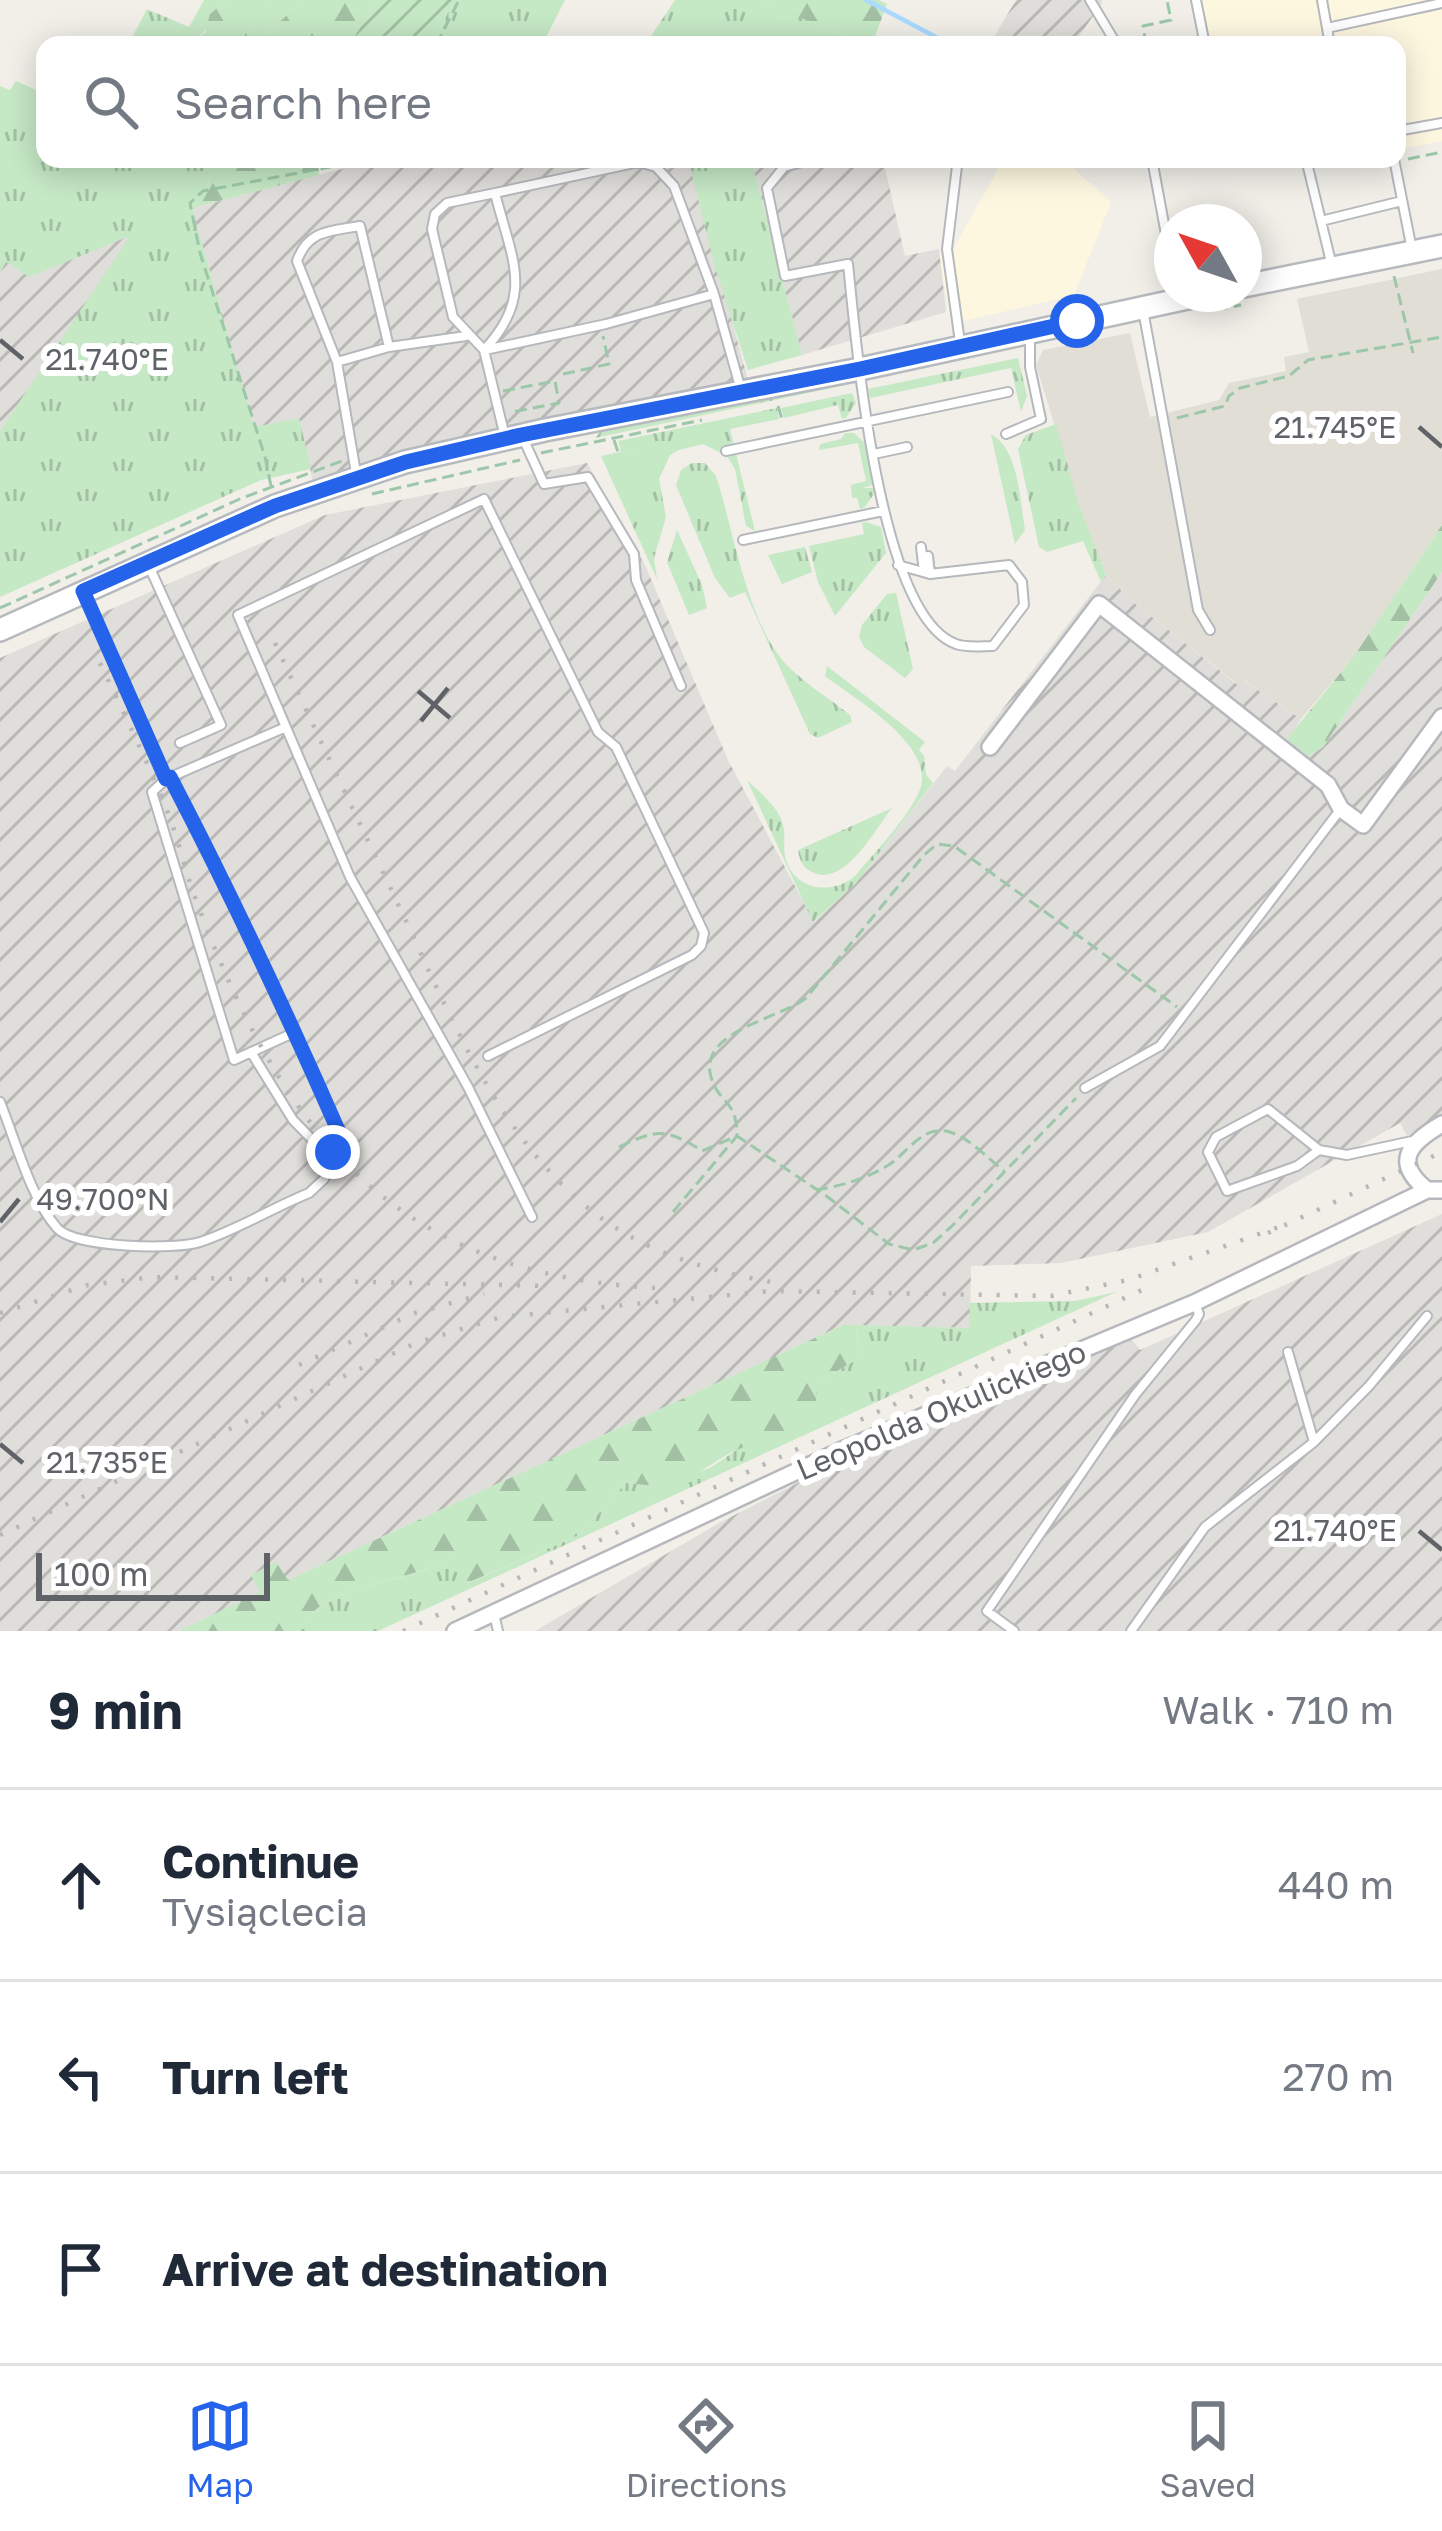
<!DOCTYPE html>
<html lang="en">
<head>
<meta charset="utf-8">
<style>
  :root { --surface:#fff; --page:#f6f6f7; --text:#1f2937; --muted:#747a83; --line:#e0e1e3; --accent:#2563eb }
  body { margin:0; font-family:"Golos Text",sans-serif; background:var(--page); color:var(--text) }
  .compass { position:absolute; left:1154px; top:204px; width:108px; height:108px; border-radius:50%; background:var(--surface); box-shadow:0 6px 30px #0003; rotate:310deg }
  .scale { position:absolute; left:36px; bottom:30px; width:234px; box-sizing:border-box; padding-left:12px; border:6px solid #5f6368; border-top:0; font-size:33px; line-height:42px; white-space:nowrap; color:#5f6368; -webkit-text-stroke:9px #fff; paint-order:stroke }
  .stop { position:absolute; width:36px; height:36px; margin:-27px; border:9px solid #2563eb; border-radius:50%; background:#fff }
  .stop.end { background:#2563eb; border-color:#fff; box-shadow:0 3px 12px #0008 }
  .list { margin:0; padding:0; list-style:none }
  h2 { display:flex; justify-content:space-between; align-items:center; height:156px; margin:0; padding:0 48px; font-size:51px }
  h2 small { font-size:39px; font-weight:400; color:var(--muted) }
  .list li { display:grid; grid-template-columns:78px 1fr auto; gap:36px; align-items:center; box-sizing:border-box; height:192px; padding:0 48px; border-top:3px solid var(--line) }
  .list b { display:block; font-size:45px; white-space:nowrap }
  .list p { margin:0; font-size:39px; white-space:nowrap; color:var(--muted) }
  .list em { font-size:39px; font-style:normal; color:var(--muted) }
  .icon { flex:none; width:66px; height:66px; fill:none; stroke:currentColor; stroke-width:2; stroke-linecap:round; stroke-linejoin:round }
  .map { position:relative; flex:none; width:1442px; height:1631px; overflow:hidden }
  .search { position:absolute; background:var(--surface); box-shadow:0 6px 30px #0003; left:36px; right:36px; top:36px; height:132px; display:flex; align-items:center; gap:30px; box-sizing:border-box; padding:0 42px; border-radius:24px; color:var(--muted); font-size:45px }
  .sheet { height:732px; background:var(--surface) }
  nav { display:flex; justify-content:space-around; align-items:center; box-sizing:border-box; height:168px; border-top:3px solid var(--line); background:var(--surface); font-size:33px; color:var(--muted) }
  nav a { display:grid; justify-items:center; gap:6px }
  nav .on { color:var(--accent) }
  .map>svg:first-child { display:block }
  .commercial { fill:#fef7e0 }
  .industrial { fill:url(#industrial-furrows) }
  .education { fill:#e1ded6 }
  .grass { fill:url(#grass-tufts) }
  .forest { fill:url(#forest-firs) }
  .garden { fill:url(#garden-furrows) }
  .pitch { fill:#c5e8c5 }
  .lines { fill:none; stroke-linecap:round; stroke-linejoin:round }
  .stream { stroke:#aadaff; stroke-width:4.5 }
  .lane-casing { stroke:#b5b8bc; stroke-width:12 }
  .street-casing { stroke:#b5b8bc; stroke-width:20 }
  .secondary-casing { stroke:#b6babf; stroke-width:26 }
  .path { stroke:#9cc7a9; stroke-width:3; stroke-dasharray:12 6; stroke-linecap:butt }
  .lane { stroke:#fff; stroke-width:8 }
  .street { stroke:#fff; stroke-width:15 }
  .secondary { stroke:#fff; stroke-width:21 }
  .rail { stroke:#b6b7b8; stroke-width:4.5; stroke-dasharray:3 15; stroke-linecap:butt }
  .route { stroke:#2563eb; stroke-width:15 }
  .ticks { fill:none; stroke:#5f6368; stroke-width:4.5 }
  .labels { text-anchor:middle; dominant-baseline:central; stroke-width:12; stroke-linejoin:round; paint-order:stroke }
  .street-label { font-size:30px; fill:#5f6368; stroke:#fff }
  .ticks-label { font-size:30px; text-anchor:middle; fill:#5f6368; stroke:#fff; stroke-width:12; stroke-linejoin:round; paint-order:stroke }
</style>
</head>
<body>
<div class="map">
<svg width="1442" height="1631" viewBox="0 0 1442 1631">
  <defs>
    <pattern id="industrial-furrows" width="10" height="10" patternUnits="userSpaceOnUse" patternTransform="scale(3)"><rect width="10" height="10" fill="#e0deda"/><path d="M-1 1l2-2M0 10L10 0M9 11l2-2" fill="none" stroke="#b9b8b5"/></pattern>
    <pattern id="grass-tufts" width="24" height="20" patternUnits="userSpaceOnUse" patternTransform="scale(3)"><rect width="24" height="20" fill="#c5e8c5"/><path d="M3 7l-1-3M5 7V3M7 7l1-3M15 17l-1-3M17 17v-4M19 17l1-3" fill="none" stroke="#a3c0a4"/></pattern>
    <pattern id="forest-firs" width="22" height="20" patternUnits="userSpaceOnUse" patternTransform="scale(3)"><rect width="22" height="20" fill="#c5e8c5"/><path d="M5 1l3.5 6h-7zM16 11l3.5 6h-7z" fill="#a3c0a4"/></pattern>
    <pattern id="garden-furrows" width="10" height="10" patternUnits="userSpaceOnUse" patternTransform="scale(3)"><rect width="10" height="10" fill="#c5e8c5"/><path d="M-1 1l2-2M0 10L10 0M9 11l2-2" fill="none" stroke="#a3c0a4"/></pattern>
  </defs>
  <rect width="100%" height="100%" fill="#f1efe8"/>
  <!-- commercial -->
  <path class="commercial" d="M1196 0H1442V141L1397 150V45H1205Z
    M1004 159H1070L1071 166 1111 202 1074 295 951 324 939 255 951 253Z"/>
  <!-- industrial -->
  <path class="industrial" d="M1016 0H1102V3L1073 45H989Z
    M380 159H688L750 387 315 492 299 419 254 428 192 208Z
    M751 159H883L905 256 939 249 946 312 802 355Z
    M132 235 0 431V272L6 262Z
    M587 463 645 565 728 760 814 922 856 883 947 766 955 771 1106 575 1133 602 1238 685 1243 680 1301 719 1296 727 1309 756 1323 747 1442 572V1117L1407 1136 1400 1123 1208 1232 1061 1263 971 1266 970 1328 843 1325 288 1580 276 1563 261 1592 179 1631H0V658L325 515Z
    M1442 1214V1631H535L719 1523 850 1456 1129 1336 1140 1350Z"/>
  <!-- education -->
  <path class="education" d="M1442 269V525L1354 656 1301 719 1244 680 1239 685 1133 602 1106 575 1079 505 1036 365 1043 350 1130 333 1150 417 1219 400 1229 383 1286 371 1284 357 1309 352 1297 299Z"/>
  <!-- grass -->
  <path class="grass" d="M204 0H227C211 10 212 30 195 39L196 45H128L147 9 189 27Z
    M267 0H303C288 18 271 23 262 45H242Z
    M454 0H565L542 45H432Z
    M675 0H766L774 17 801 18 872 45H645Z
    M16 81 45 94V159H212L208 185 192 208 254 427 299 418 311 469 261 480 0 597V431L130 236 29 277 6 262 0 272V86L10 90Z
    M688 159H751L802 355 748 370 715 267Z
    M1018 358 1027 396 1021 412 1011 368 870 398 868 389Z
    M840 382 846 385 595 438 603 429Z
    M852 393 856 403 846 418 842 419 838 405 784 418 781 408Z
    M777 408 779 419 730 429 755 531 746 526 735 469 727 456 703 444 679 450 670 455 659 479 666 517 654 558 657 579 610 476 638 469 634 449 621 452 618 441Z
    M1056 424 1079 505 1106 575 1101 582 1083 541 1047 552 1039 547 1018 449 1026 435Z
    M845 433H854L864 442 873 485 862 488H874L875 492 865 507 860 509 857 498H852L851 485 866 481 858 443 819 450 820 444 841 439Z
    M991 434C1019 449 1020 501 1025 530L1015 544Z
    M692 463H705L716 476C733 528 747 620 784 662 802 682 829 698 850 715L852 722 818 738 810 734 745 592 730 598 715 578 676 485 681 470Z
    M866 522 881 527 886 553 835 616 818 582 809 546 864 534 862 523Z
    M677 530 702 585 707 608 689 615 667 562Z
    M805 547 812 572 782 584 768 555Z
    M896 593 913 669 905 678 864 647 859 637 862 625 887 594Z
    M827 666 925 742 919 750 924 756 926 775 933 783 856 883 813 922 747 780C758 791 772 802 779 815 789 834 781 843 786 860 796 892 835 895 856 875 876 850 905 822 919 792 939 747 856 700 825 676Z
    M892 808C875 829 846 886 814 873 803 868 800 862 798 850Z
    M1116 1292 378 1631H297C326 1586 378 1586 424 1570 436 1565 447 1559 459 1553L468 1583 579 1535 626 1483 665 1485 710 1468 750 1441 817 1383 859 1358 856 1325 969 1328 970 1303 1075 1301Z"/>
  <!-- forest -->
  <path class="forest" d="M227 0H267L242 45H196L195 39 205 33 210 14Z
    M303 0H378L349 45H262C271 23 288 18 303 0Z
    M766 0H879L887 4 872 45 801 18 774 17Z
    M212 159H318L319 175 192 208 208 185Z
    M1442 525V572L1323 747 1309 756 1286 740 1354 656Z
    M843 1325H856L859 1358 817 1383 816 1413 774 1443C730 1439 709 1477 666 1485 654 1487 639 1484 626 1483L579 1535 467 1583 458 1554C447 1559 435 1566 423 1570 377 1586 326 1586 297 1631H179L260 1592 251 1575 276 1562 288 1580Z"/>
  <!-- garden -->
  <path class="garden" d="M378 0H454L432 45H349Z"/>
  <!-- pitch -->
  <path class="pitch" d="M634 449 639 470 610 476 601 456Z"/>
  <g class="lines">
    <!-- stream -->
    <path class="stream" d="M866 0 951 45"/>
    <!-- lane casing -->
    <g class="lane-casing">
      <path id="lane" d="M1090 0 1117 45
        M1196 0 1205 45
        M1322 0 1330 45
        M1327 28 1442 3
        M1397 131 1442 123
        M813 159 784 167 767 188 785 276 848 264C856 340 878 616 956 644 966 648 982 646 993 646L1024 605 1022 582 1009 565 930 574 898 565
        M1152 159 1172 267
        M1226 159H1238
        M1306 159 1331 262
        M1394 159 1412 250
        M957 166 947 249 960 342
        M495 193 639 162 656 167 674 186 714 294 741 390
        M1321 221 1402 201
        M1143 310 1198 610 1210 630
        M484 350C536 295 511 258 495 193L447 203 435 214 432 229 453 317 484 350 505 437
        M485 350 606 324 714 294
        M337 362 389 347 466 336
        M1006 434 1041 419 1030 367V334
        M522 436 544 484 588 477 634 554 636 580 681 686
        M726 451 1008 392
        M874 454 907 447
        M356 473 337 362 297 261C308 230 330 231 360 226L389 347
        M743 540 883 511
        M921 547 924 572
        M928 556 930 574
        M148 564 221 725 180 743
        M84 593 166 779 286 727
        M166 779 152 792 234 1060 293 1033
        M251 1052 293 1120 330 1158
        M488 1056 692 955 701 946 704 933 616 747 598 732 484 499 238 615 350 877 468 1087 532 1217
        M1085 1088 1160 1046 1340 810
        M0 1102C15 1139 31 1199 57 1228 74 1248 176 1250 200 1242 237 1230 272 1208 309 1193L324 1179 333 1152 345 1146 201 834 170 777
        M1319 1150 1297 1166 1227 1191 1208 1152 1216 1137 1268 1109 1319 1150 1347 1155 1412 1141
        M1314 1442 1369 1386 1427 1316
        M494 1614 498 1631
        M1014 1631 987 1611 1135 1395 1196 1320 1199 1314 1195 1304
        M1131 1631 1205 1527 1314 1442 1288 1352"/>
    </g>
    <!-- street casing -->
    <g class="street-casing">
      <path id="street" d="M990 747 1099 604 1328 785 1341 809 1363 825 1442 717
        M1427 1190C1391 1161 1411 1142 1442 1124
        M455 1631 840 1451 1194 1303 1427 1190H1442"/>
    </g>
    <!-- secondary casing -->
    <g class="secondary-casing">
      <path id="secondary" d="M1244 286 1442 246
        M0 630 275 506 405 462 545 430 860 369 1206 294"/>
    </g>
    <!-- path -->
    <path class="path" d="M436 45 459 0
      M1146 45 1143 26 1171 20 1167 0
      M1408 159 1442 152
      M1394 276 1413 353
      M1216 310 1241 305
      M563 374 609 364 603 336
      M503 391 555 381 559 403 512 412
      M778 406 782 419
      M1177 418 1225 406 1229 396 1240 388 1289 376 1308 360 1442 337
      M614 440 619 455
      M541 453 702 420
      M271 486 265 457 200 253 190 203 203 191 372 159
      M372 494 520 460
      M0 608 242 498 342 461
      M619 1147C656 1129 667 1128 702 1151L737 1136 825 1195 889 1244 913 1250 933 1243 953 1225 1076 1098
      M816 1190C841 1186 865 1179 887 1166 908 1153 922 1124 950 1132 971 1139 987 1158 1004 1171
      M673 1212 737 1136C737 1098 719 1105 711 1077 697 1031 782 1018 806 998L924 855 937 844 954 846 1177 1007"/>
    <!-- lane -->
    <use href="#lane" class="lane"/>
    <!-- street -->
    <use href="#street" class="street"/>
    <!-- secondary -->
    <use href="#secondary" class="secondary"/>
    <!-- rail -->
    <path class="rail" d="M275 643C316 732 358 820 400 908 449 1013 496 1133 588 1208 642 1252 705 1270 772 1282
      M100 663C123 712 148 762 168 813 179 841 185 871 196 900 282 1133 392 1275 657 1288
      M1268 1233 1442 1152
      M0 1313 88 1285 153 1277 549 1286
      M299 1365 415 1313 484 1294
      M0 1535 416 1343 501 1317 771 1291 1051 1296 1128 1280 1279 1227
      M403 1631 1142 1290"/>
  </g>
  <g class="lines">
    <!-- route -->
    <path class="route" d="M333 1152 345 1146C291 1022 233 898 170 777L166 779 83 591 275 506 406 462 521 435 860 369 1077 321"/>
  </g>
  <!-- ticks -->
  <path class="ticks" d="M0 340 23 359M1419 427 1442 447M418 691 450 718M421 721 448 688M0 1222 19 1199M0 1444 23 1463M1419 1531 1442 1550"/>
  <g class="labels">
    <!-- street labels -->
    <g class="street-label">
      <text transform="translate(941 1410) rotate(-23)">Leopolda Okulickiego</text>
    </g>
  </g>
  <g class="ticks-label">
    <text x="107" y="370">21.740°E</text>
    <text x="1335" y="438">21.745°E</text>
    <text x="103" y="1210">49.700°N</text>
    <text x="107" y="1473">21.735°E</text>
    <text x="1335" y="1541">21.740°E</text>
  </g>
</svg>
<svg class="compass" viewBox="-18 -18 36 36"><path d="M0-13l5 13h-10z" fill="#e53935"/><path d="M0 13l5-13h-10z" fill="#747a83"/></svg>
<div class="scale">100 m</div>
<div class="stop" style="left:1077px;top:321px"></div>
<div class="stop end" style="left:333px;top:1152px"></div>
<div class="search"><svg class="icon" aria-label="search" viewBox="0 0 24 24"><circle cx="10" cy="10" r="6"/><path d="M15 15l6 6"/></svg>Search here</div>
</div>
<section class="sheet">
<h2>9 min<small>Walk · 710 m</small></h2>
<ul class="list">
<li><svg class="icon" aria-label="ahead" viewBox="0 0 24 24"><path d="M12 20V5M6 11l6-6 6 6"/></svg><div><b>Continue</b><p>Tysiąclecia</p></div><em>440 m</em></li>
<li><svg class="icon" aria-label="left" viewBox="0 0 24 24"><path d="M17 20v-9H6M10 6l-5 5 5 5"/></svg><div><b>Turn left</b></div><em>270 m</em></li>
<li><svg class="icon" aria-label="arrive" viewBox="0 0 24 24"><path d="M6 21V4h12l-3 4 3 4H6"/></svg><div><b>Arrive at destination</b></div></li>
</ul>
</section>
<nav>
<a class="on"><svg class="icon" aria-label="map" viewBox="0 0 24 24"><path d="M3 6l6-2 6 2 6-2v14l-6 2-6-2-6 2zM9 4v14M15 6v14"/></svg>Map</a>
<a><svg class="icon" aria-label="directions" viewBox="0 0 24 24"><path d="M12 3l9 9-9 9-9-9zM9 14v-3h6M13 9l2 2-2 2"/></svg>Directions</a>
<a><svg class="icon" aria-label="saved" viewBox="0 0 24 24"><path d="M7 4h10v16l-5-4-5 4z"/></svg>Saved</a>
</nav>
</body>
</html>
